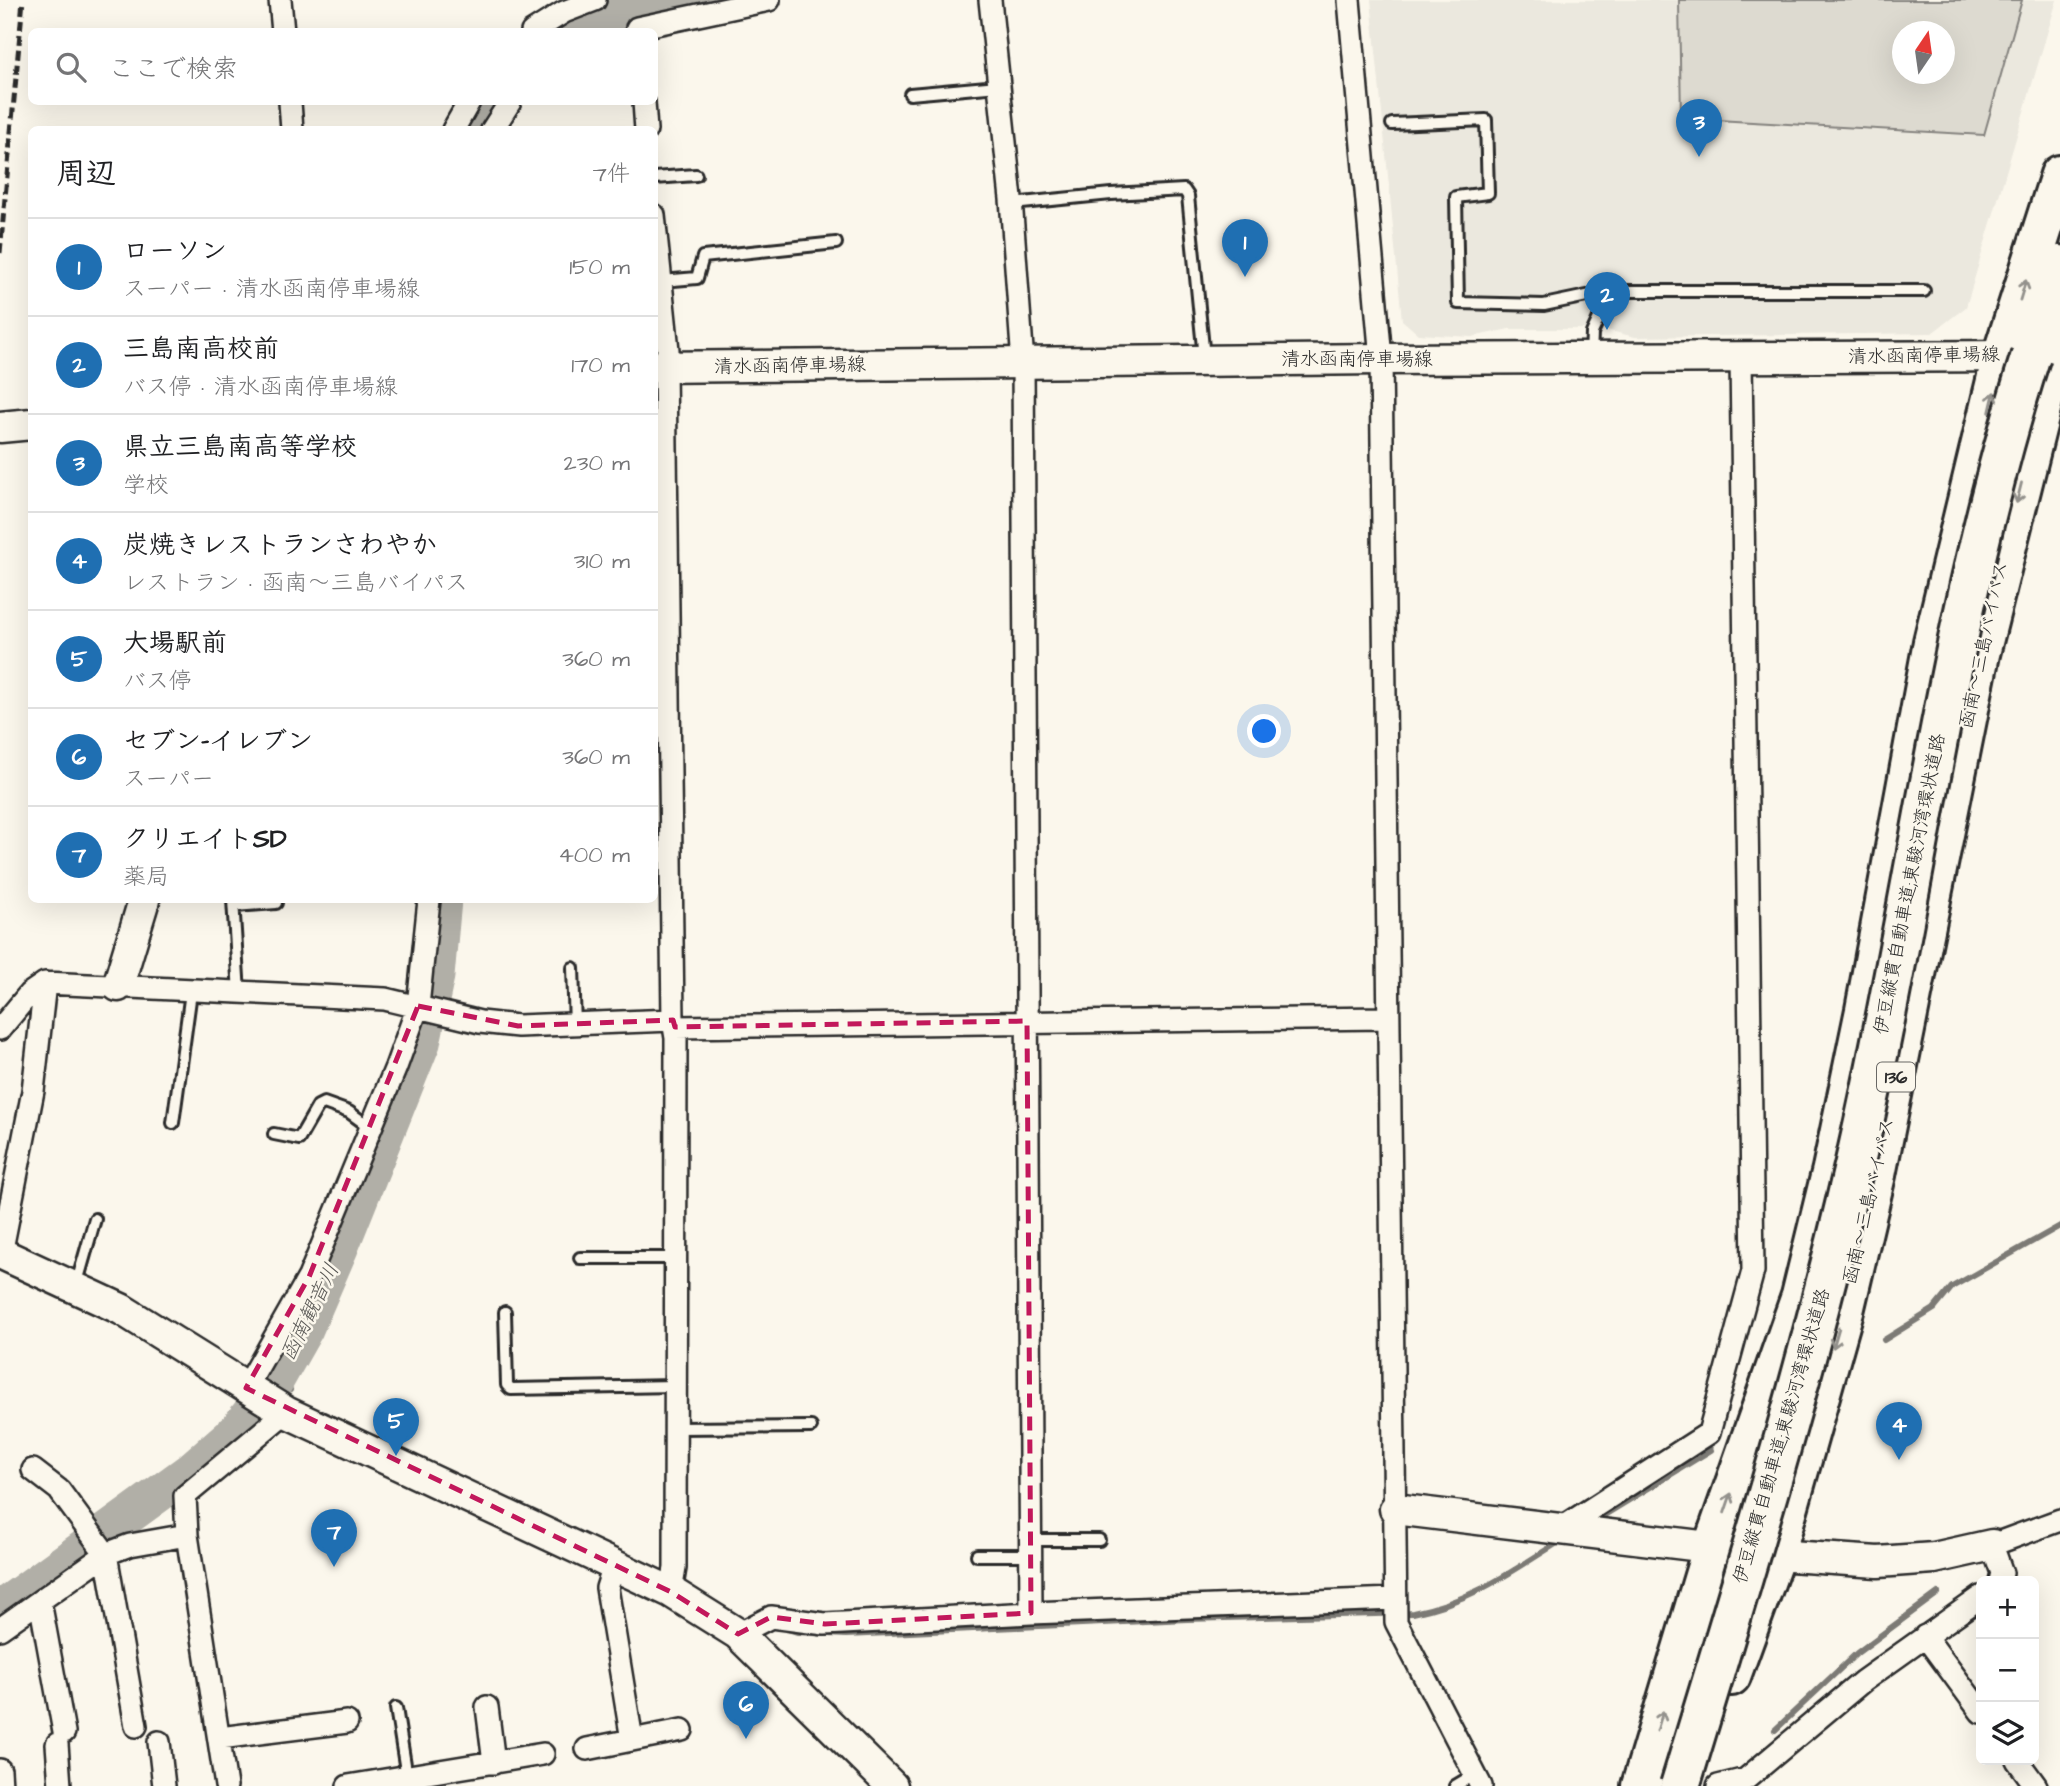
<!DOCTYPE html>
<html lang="ja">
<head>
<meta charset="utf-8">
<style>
  :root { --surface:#fff; --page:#f2f2f2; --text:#202124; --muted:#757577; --line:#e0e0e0; --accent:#1f6fb2 }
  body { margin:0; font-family:"Architects Daughter","Klee One",sans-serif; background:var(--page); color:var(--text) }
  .controls { position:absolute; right:21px; bottom:21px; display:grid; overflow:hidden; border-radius:10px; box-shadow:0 7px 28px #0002 }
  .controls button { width:63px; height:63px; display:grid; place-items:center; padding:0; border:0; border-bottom:2px solid var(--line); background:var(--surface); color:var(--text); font:35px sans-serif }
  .compass { position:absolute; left:1892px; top:21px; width:63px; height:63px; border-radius:50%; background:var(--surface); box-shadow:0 7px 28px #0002; rotate:13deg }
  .you { position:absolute; left:1265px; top:732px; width:24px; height:24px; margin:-18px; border:5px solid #fff; border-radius:50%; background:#1a73e8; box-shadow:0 0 0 10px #1a73e833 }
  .badge { display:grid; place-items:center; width:46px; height:46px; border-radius:50%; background:var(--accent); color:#fff; font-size:23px; font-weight:700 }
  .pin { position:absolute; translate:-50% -58px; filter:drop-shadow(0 2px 4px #0008) }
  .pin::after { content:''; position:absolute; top:37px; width:24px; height:21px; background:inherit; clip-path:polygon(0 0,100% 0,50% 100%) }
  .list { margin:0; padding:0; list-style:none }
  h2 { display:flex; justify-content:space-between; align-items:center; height:91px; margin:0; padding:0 28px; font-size:30px }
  h2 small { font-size:23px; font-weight:400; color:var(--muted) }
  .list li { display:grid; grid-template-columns:46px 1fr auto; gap:21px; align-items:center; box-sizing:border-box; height:98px; padding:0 28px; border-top:2px solid var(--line) }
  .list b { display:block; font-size:26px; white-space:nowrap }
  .list p { margin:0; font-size:23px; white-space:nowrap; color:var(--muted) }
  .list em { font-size:23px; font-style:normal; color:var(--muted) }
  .icon { flex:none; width:38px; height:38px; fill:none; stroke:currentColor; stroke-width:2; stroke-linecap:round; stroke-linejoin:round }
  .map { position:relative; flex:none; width:2060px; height:1786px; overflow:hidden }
  .search { position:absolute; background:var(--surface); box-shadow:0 7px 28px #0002; left:28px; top:28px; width:630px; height:77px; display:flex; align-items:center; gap:18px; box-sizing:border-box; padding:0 24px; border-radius:10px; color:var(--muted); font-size:26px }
  .panel { position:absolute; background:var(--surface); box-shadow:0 7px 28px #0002; left:28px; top:126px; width:630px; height:777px; border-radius:10px }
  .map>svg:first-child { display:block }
  .built { fill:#ebe8de; fill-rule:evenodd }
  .green { fill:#dddad0; stroke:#84827e; stroke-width:2; fill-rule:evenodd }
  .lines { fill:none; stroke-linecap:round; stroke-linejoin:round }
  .stream { stroke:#7b7a75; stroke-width:6 }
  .river { stroke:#b1afa7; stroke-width:37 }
  .lane-casing { stroke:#2b2b2b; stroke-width:16 }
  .street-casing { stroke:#2b2b2b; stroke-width:26 }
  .secondary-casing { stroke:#2b2b2b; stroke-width:35 }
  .highway-casing { stroke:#2b2b2b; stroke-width:44 }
  .lane { stroke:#fbf7ec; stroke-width:10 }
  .street { stroke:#fbf7ec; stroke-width:21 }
  .secondary { stroke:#fbf7ec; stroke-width:30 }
  .highway { stroke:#fbf7ec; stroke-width:38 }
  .rail { stroke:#2b2b2b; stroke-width:5; stroke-dasharray:10 5; stroke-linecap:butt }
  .highway-bridge-casing { stroke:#2b2b2b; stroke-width:44; stroke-linecap:butt }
  .highway-bridge { stroke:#fbf7ec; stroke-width:38 }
  .oneway { stroke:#93918c }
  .marked { fill:none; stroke:#c2185b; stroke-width:5; stroke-dasharray:14 9; stroke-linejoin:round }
  .labels { text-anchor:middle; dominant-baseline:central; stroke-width:5; stroke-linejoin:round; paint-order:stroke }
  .shield { fill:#fbf7ec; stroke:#696865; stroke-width:2 }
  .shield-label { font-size:18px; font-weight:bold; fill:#2b2b2b }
  .street-label { font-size:19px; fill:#2b2b2b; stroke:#fbf7ec }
  .water-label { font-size:21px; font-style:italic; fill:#5a5956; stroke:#fbf7ec }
</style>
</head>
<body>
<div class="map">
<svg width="2060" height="1786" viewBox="0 0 2060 1786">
  <rect width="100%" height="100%" fill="#fbf7ec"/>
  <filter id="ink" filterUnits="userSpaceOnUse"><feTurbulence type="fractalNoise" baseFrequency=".0143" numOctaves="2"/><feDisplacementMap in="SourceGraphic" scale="14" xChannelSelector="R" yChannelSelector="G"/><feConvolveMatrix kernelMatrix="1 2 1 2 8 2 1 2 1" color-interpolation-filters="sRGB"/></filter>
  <g filter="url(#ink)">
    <!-- built -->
    <path class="built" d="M1371 0H2057L1966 307 1932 333 1635 337 1602 329H1509L1472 337 1418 334 1402 320ZM1902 32H1944V74H1902Z"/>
    <!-- green -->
    <path class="green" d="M1679 0H2022L1984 135 1681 118ZM1902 32H1944V74H1902Z"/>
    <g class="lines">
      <!-- stream -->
      <path class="stream" d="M1884 1340 1934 1309 1952 1287 2060 1226
        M275 1382 290 1390
        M1593 1522 1711 1450
        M784 1628 797 1632 846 1635 1187 1619 1413 1613C1473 1601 1512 1571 1562 1540
        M1775 1730 1857 1653 1938 1593"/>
      <!-- river -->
      <path class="river" d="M575 32 615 16 702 0
        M473 130 489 102
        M0 1609 190 1471 237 1430 275 1382 305 1329 340 1248 422 1043 436 976 443 900"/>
      <!-- lane casing -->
      <g class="lane-casing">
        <path id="lane" d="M910 94 998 86
          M1392 124 1486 120 1488 193 1456 197 1458 303 1544 305 1601 293 1629 291H1924
          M654 178 696 175
          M1012 204 1111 194 1184 190 1188 196 1204 358
          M662 281 697 278 703 257 836 243
          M1591 355 1592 333 1611 292
          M233 900 239 993
          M234 906 276 903
          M573 968 575 1025
          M173 1123 191 992
          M274 1134 299 1139 318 1106 324 1103 349 1112 371 1128
          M580 1258H676
          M76 1286 95 1219
          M505 1312 507 1385 511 1389 676 1386
          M675 1428 811 1427
          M1032 1540H1099
          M977 1555H1032
          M396 1708 407 1777
          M1455 1786 1475 1774"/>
      </g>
      <!-- street casing -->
      <g class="street-casing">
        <path id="street" d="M280 0 283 32
          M1349 0 1381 359 1396 1622 1481 1786
          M532 32 564 12 595 0
          M637 32V28L769 0
          M290 102 292 130
          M644 102 646 130
          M453 130 469 102
          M492 130 510 102
          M654 215 668 350 665 367 673 1020 676 1038 675 1568 671 1592
          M675 1027 1387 1018
          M0 1029 29 994 45 983 385 999 480 1022 518 1026 673 1020
          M1 1254 33 1091 45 983
          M246 1388 309 1277 396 1067 418 1006 429 900
          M33 1470 59 1490 106 1554 136 1726
          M1560 1529 1709 1433 1753 1271 1741 358
          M187 1535 226 1786
          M614 1566 607 1588 632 1740
          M2000 1581 2002 1573 1992 1545 2060 1520
          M40 1601 64 1732
          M1031 1613 1395 1599
          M0 1629 106 1554 130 1545 187 1535 185 1496 286 1412
          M738 1634 771 1617 825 1624 1031 1613 1023 363 1011 199 990 0
          M1925 1636 1981 1712
          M487 1707 494 1763
          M220 1738 347 1722
          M159 1742 164 1786
          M57 1744 60 1786
          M587 1749 682 1730
          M2017 1760 2036 1786
          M0 1770 1 1786
          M348 1786 543 1754
          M1718 1786 1746 1779 1863 1681 1981 1597"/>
      </g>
      <!-- secondary casing -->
      <g class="secondary-casing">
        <path id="secondary" d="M654 367 1381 359 2023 356
          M0 427 32 424
          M118 986 144 900
          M0 1253 121 1309 286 1412 671 1592 738 1634 892 1786
          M1395 1509 1775 1555 1878 1562 1934 1558 1992 1545"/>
      </g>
      <!-- highway casing -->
      <g class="highway-casing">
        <path id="highway" d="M2031 355 2060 265
          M1731 1676 1775 1555 1845 1307 1876 1175 1980 654 2060 333
          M1641 1786 1713 1546 1801 1296 1832 1169 1865 1010 1933 642 2002 356 2060 175"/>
      </g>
      <!-- lane -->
      <use href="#lane" class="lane"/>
      <!-- street -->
      <use href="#street" class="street"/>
      <!-- secondary -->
      <use href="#secondary" class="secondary"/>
      <!-- highway -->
      <use href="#highway" class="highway"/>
      <!-- rail -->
      <path class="rail" d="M0 253 23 0"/>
      <!-- highway-bridge casing -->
      <g class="highway-bridge-casing">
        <path id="highway-bridge" d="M1680 1786C1747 1567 1815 1346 1864 1122 1920 867 1951 605 2031 355"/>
      </g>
      <!-- highway-bridge -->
      <use href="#highway-bridge" class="highway-bridge"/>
    </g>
    <!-- one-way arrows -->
    <defs><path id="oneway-shaft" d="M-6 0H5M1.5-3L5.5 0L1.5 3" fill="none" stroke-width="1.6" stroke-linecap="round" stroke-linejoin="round" transform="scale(1.75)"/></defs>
    <g class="oneway">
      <use href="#oneway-shaft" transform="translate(2023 290) rotate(-73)"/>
      <use href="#oneway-shaft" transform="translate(1992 402) rotate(-77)"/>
      <use href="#oneway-shaft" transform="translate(2019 493) rotate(104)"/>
      <use href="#oneway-shaft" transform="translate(1836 1338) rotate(106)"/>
      <use href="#oneway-shaft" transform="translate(1728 1503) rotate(-71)"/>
      <use href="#oneway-shaft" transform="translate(1660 1721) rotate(-73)"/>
    </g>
  </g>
  <!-- marked area -->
  <path class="marked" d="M418 1006 518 1026 673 1020 675 1027 1027 1021 1031 1613 825 1624 771 1617 738 1634 671 1592 246 1388 309 1277Z"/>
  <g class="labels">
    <!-- shield labels -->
    <rect class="shield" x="1877" y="1062.5" width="38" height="29" rx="5"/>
    <g class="shield-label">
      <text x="1896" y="1077">136</text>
    </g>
    <!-- street labels -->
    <g class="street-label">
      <text transform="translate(1924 356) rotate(-1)">清水函南停車場線</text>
      <text x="1357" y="359">清水函南停車場線</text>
      <text transform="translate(790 366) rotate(-1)">清水函南停車場線</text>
      <text transform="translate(1984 645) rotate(-78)">函南～三島バイパス</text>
      <text transform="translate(1910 884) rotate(-79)">伊豆縦貫自動車道;東駿河湾環状道路</text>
      <text transform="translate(1869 1201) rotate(-77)">函南～三島バイパス</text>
      <text transform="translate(1782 1436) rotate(-74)">伊豆縦貫自動車道;東駿河湾環状道路</text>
    </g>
    <!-- water labels -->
    <g class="water-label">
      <text transform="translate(310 1312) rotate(-64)">函南観音川</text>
    </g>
  </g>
</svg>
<div class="controls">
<button>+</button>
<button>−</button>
<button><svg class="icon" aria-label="layers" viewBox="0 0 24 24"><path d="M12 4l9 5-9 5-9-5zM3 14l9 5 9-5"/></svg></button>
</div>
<svg class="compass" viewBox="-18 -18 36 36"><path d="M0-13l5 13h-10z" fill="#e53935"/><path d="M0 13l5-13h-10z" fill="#757577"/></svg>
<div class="you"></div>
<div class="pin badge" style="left:1245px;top:277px">1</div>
<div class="pin badge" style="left:1607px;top:330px">2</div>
<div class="pin badge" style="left:1699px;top:157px">3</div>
<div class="pin badge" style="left:1899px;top:1460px">4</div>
<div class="pin badge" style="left:396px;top:1456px">5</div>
<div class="pin badge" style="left:746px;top:1739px">6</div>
<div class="pin badge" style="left:334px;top:1567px">7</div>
<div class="search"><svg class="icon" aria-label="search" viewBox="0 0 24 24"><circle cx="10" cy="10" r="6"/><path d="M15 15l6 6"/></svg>ここで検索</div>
<section class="panel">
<h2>周辺<small>7件</small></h2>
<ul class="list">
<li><span class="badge">1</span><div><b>ローソン</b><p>スーパー · 清水函南停車場線</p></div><em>150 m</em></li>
<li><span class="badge">2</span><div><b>三島南高校前</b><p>バス停 · 清水函南停車場線</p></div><em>170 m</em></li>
<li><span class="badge">3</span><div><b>県立三島南高等学校</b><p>学校</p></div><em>230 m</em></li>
<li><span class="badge">4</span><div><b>炭焼きレストランさわやか</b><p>レストラン · 函南～三島バイパス</p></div><em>310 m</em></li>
<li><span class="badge">5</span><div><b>大場駅前</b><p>バス停</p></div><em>360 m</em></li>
<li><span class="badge">6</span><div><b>セブン-イレブン</b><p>スーパー</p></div><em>360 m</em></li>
<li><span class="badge">7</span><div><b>クリエイトSD</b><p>薬局</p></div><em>400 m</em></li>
</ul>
</section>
</div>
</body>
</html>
